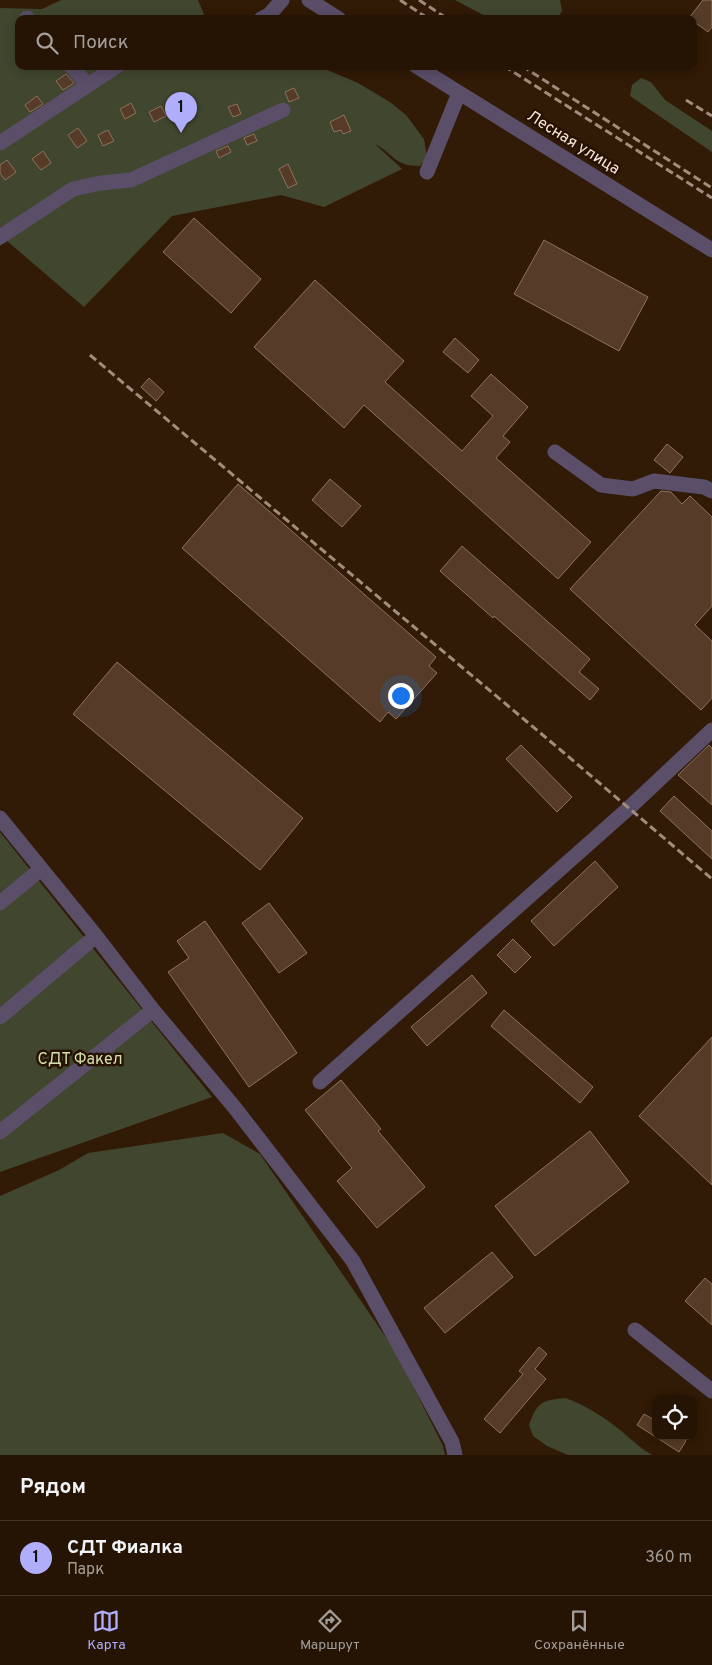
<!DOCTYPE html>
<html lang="ru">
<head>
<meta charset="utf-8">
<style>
  :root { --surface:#251404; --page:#2d1d0e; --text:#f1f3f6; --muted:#a39e9a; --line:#423326; --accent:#b0aefa }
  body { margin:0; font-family:Overpass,sans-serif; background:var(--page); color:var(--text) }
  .controls { position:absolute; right:15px; bottom:15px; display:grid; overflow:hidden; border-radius:10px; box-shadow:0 2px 12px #0003 }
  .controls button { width:45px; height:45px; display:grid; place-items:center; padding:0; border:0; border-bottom:1px solid var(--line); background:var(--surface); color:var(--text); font:25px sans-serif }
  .you { position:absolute; left:400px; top:695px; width:18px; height:18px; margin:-12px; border:4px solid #fff; border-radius:50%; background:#1a73e8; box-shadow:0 0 0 8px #1a73e833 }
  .badge { display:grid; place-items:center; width:32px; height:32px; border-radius:50%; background:var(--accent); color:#111; font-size:16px; font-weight:700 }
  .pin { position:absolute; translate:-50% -41px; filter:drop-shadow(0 1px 2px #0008) }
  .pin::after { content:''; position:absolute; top:26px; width:18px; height:15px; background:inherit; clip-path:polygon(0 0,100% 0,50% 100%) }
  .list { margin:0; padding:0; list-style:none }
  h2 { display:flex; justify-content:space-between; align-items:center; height:65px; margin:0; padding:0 20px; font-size:21px }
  h2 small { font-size:16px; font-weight:400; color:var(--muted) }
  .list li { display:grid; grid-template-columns:32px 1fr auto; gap:15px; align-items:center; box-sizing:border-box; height:75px; padding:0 20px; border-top:1px solid var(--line) }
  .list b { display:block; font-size:19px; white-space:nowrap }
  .list p { margin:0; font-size:16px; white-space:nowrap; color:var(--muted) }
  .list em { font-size:16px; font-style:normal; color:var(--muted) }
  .icon { flex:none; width:28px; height:28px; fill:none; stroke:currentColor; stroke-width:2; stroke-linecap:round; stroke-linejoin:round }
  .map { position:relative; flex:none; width:712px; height:1455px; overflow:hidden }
  .search { position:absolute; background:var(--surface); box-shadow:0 2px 12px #0003; left:15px; right:15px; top:15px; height:55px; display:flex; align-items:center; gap:12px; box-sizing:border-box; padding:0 18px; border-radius:10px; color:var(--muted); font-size:19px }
  .sheet { height:140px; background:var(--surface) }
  nav { display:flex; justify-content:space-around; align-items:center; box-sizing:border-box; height:70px; border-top:1px solid var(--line); background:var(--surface); font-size:14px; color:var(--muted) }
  nav a { display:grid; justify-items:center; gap:2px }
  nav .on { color:var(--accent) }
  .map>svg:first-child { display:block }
  .green { fill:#41462f }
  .building { fill:#563c28; stroke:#8e725c }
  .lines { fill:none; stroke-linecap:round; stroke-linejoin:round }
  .minor { stroke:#5a4e69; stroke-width:15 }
  .rail { stroke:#a08d7e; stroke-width:3; stroke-dasharray:8 4; stroke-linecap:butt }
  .labels { text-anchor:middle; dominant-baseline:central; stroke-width:5; stroke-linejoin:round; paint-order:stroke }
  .street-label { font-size:16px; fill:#f5e5d9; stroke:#271100 }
  .park-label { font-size:16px; fill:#d4e0ab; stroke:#271100 }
</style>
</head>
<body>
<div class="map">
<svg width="712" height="1455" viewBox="0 0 712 1455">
  <rect width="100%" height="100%" fill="#311a06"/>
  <!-- green -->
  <path class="green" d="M61 0H198L206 19H19V66H318L358 83 390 102 406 115 424 139 427 157 420 166C394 166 395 155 375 144L402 169 324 207 281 195 172 216 84 307 7 241 0 246V8L42 9Z
    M455 0H560L562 11 557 19H491Z
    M641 78 651 82 665 100 712 131V152L630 96 632 85Z
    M0 832 212 1097 0 1172Z
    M223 1133 260 1154 396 1352 443 1446 445 1455H0V1196L59 1170 88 1153Z
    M565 1398C583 1404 606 1418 620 1430 631 1439 640 1448 652 1455H568L547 1446 533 1436 529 1425C538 1401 541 1401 565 1398Z"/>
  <!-- building -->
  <path class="building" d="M703 0H712V27L708 32 693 21V19L689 18Z
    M66 74 74 83 63 90 56 81Z
    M294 88 299 98 289 102 285 92Z
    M37 96 43 104 30 112 25 105Z
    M131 103 136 113 125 119 120 109Z
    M237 104 241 114 233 117 228 107Z
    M161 106 166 116 154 122 149 112Z
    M344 115 351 131 343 134 341 130 334 132 330 122Z
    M78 128 87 141 77 148 68 135Z
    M108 130 114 141 103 146 98 135Z
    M254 134 257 141 247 145 244 138Z
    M228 146 231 152 219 158 216 151Z
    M43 151 51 163 41 170 32 159Z
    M7 160 16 172 5 180 0 173V165Z
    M288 164 297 184 288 188 279 169Z
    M194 218 261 279 231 313 163 252Z
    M544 240 648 297 619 351 514 294Z
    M315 280 404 361 385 382 462 451 493 416 471 396 491 374 528 407 503 436 510 442 496 458 591 542 558 579 364 405 344 428 254 347Z
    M455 338 479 360 468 373 443 352Z
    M149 378 164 392 156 401 141 387Z
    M667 444 683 457 670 473 654 460Z
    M330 479 361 506 342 527 312 500Z
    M238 484 436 657 429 666 437 673 396 719 388 712 380 722 182 548Z
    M661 491 671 492 682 504 690 496 712 517V606L695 625 712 641V698L701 710 570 589Z
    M462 546 590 659 579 672 599 689 590 700 494 616 493 618 440 571Z
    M117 662 303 818 260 870 73 714Z
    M521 745 572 797 557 812 506 759Z
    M709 745 712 748V805L678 775Z
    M674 796 712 831V859L660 811Z
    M595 861 618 887 554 946 531 921Z
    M269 903 307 953 279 973 242 923Z
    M205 921 297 1053 249 1087 168 972 189 958 177 941Z
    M513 939 531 957 515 973 497 955Z
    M472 975 487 993 427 1046 411 1027Z
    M504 1010 593 1087 580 1103 491 1026Z
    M712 1037V1185L639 1116Z
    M341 1080 381 1129 378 1131 425 1187 377 1228 337 1181 352 1168 305 1110Z
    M590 1131 629 1182 535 1256 495 1206Z
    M492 1252 513 1277 445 1333 424 1308Z
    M705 1278 712 1284V1325L685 1301Z
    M539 1347 547 1354 535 1369 546 1379 500 1433 484 1419 523 1374 519 1371Z
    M644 1414 656 1421V1436H680L686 1441 679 1452 637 1425Z"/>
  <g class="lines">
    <!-- minor -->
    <path class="minor" d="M309 0 339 19
      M27 18 28 19
      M261 19 269 15 282 0
      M71 66 88 85
      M416 66 712 250
      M0 143 117 66
      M427 172 459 93
      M0 237 73 189 101 183 131 180 283 110
      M555 452 601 485 633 489 654 481 704 487 712 491
      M0 818 96 936 153 1010 235 1108 353 1261 452 1442 455 1455
      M0 903 41 869
      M0 1017 96 936
      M320 1082 629 808 712 730
      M0 1132 153 1010
      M635 1330 712 1391"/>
    <!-- rail -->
    <path class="rail" d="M400 0 429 19
      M419 0 448 19
      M504 66 712 198
      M522 66 712 188
      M686 100 712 116
      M90 355 563 752 712 879"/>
  </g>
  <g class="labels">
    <!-- street labels -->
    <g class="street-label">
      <text transform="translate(573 143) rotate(32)">Лесная улица</text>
    </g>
    <!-- park labels -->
    <g class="park-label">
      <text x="80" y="1060">СДТ Факел</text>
    </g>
  </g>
</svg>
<div class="controls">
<button><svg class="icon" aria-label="locate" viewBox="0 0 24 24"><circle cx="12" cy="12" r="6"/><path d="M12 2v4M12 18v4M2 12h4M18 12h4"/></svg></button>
</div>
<div class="you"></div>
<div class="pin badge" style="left:181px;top:133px">1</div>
<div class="search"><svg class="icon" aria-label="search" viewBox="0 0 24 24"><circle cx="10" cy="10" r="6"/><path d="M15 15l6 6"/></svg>Поиск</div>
</div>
<section class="sheet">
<h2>Рядом<small></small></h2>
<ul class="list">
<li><span class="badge">1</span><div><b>СДТ Фиалка</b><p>Парк</p></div><em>360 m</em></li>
</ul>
</section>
<nav>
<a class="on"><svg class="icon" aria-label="map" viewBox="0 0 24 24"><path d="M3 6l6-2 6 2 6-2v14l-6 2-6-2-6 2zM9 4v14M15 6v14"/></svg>Карта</a>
<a><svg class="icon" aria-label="directions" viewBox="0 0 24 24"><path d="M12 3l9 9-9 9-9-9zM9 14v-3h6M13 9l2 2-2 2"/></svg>Маршрут</a>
<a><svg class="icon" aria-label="saved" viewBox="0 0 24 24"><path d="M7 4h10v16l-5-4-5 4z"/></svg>Сохранённые</a>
</nav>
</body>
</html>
